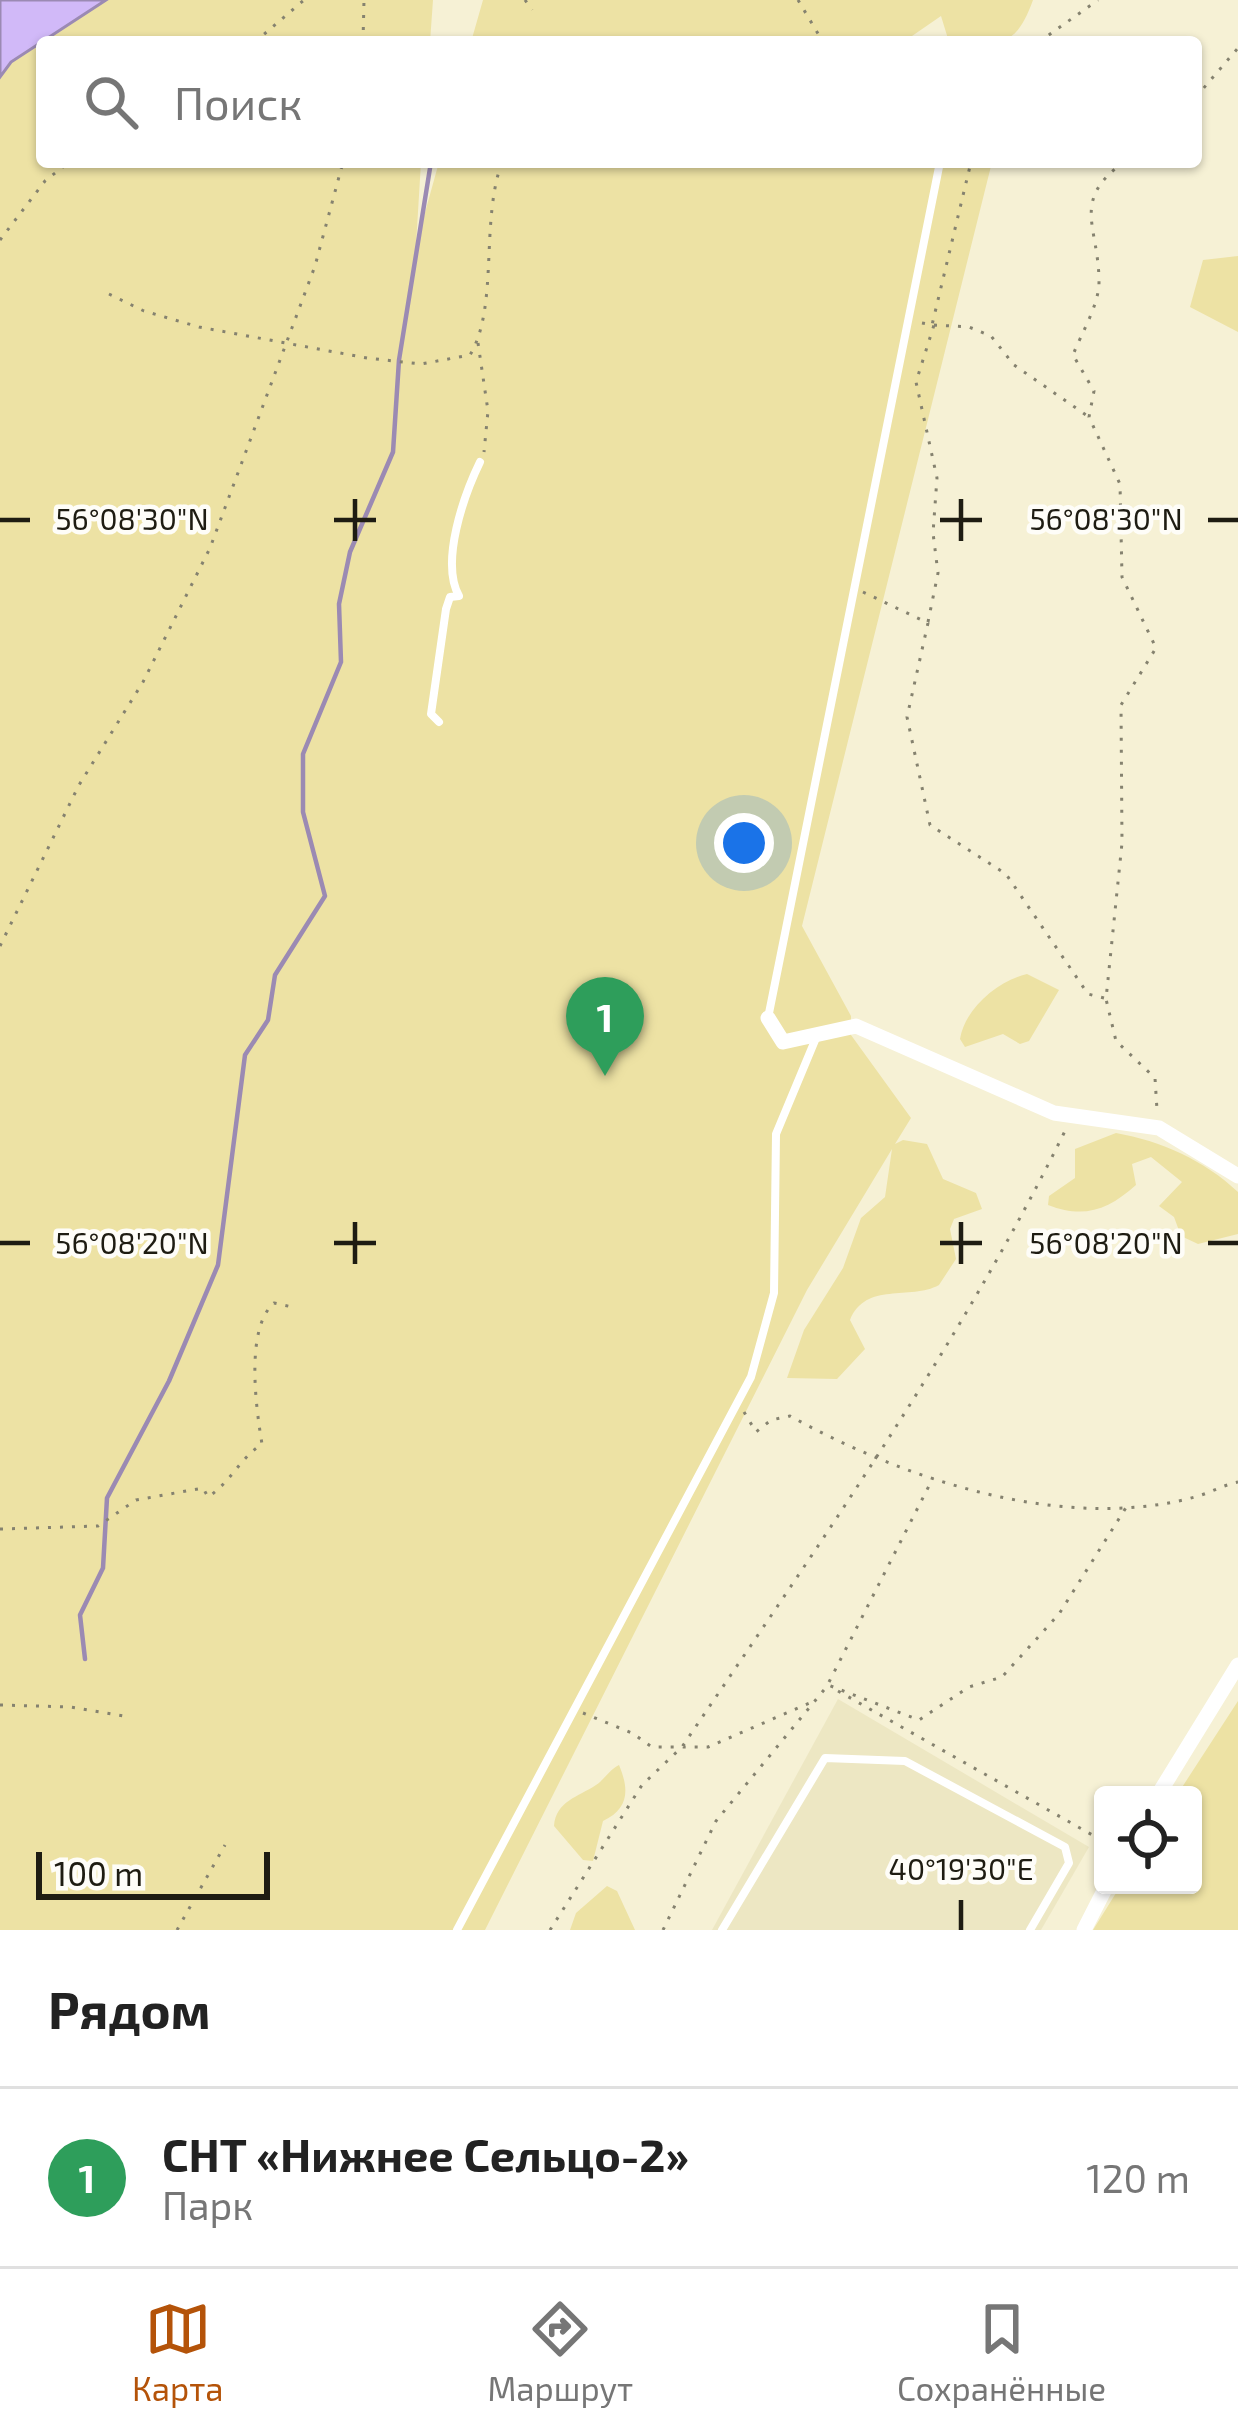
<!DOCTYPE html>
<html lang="ru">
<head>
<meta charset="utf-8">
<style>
  :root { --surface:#fff; --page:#f2f2f2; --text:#222; --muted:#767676; --line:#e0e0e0; --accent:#b45309 }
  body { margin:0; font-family:"Exo 2",sans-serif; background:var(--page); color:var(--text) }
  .controls { position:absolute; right:36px; bottom:36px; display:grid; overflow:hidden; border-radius:12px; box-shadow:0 3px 9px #0004 }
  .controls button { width:108px; height:108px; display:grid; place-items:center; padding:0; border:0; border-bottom:3px solid var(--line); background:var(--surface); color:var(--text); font:60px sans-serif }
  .scale { position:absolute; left:36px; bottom:30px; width:234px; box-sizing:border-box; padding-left:12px; border:6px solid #1e1c12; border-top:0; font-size:33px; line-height:42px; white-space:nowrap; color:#1e1c12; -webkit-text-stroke:9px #fefdf8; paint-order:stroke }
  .you { position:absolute; left:744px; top:843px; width:42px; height:42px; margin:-30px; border:9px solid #fff; border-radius:50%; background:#1a73e8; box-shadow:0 0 0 18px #1a73e833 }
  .badge { display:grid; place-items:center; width:78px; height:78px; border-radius:50%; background:var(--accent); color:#fff; font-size:39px; font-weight:700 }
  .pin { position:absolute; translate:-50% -99px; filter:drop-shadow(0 3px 6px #0008) }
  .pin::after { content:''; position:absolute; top:63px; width:42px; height:36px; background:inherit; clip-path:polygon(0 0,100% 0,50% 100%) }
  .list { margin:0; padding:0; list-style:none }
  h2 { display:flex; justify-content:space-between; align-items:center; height:156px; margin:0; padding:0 48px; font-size:51px }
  h2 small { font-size:39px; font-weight:400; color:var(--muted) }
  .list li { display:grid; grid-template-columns:78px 1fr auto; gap:36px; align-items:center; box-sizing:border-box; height:180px; padding:0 48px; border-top:3px solid var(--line) }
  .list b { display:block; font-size:45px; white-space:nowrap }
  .list p { margin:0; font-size:39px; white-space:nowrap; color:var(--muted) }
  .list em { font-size:39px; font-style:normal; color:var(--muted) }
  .icon { flex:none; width:66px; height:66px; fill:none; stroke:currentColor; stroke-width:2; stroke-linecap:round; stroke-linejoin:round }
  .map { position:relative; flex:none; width:1238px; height:1930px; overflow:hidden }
  .search { position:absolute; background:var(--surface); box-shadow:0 3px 9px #0004; left:36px; right:36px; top:36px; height:132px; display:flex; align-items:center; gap:30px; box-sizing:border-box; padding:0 42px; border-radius:12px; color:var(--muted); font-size:45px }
  .sheet { height:336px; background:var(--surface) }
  nav { display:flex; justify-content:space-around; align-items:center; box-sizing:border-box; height:168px; border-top:3px solid var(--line); background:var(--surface); font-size:33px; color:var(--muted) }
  nav a { display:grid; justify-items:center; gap:6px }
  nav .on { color:var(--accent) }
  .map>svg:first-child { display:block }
  .built { fill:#ede7c3 }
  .green { fill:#ede2a4 }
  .water { fill:#d1b9f8; stroke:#9b8ab3; stroke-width:3 }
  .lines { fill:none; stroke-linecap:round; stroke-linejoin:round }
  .stream { stroke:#9b8ab3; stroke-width:4.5 }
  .path { stroke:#85826f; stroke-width:3; stroke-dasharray:3 9; stroke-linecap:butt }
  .service { stroke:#fff; stroke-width:8 }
  .minor { stroke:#fff; stroke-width:15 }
  .ticks { fill:none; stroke:#1e1c12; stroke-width:4.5 }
  .ticks-label { font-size:30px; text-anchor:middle; fill:#1e1c12; stroke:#fefdf8; stroke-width:9; stroke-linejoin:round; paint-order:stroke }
</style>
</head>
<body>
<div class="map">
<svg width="1238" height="1930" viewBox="0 0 1238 1930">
  <rect width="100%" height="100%" fill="#f6f1d5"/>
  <!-- built -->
  <path class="built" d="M838 1699 1089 1847 1041 1930H712Z"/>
  <!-- green -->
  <path class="green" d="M106 0H433L430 42H42V162H421L416 245 439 162H992L802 926 851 1016V1035L911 1118 895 1144 903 1140 927 1144 943 1179 976 1193 982 1209 954 1219 950 1229 956 1259 939 1285C910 1301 866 1281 850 1320L865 1349 837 1379 787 1378 804 1330 843 1268 861 1218 885 1197 892 1149 807 1290 485 1930H0V77L10 62Z
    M483 0H1033C1014 52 1000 42 949 42L941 16 912 36 924 42H471Z
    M1238 256V332L1190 307 1203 260Z
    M1027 974 1059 990 1029 1041 1020 1044 1003 1034 965 1047 960 1039C965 1008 998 981 1027 974Z
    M1116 1133C1161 1141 1204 1160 1238 1192V1234L1198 1244 1181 1236 1174 1217 1159 1206 1182 1182 1151 1157 1132 1164 1136 1185C1108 1210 1084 1219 1048 1205L1049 1196 1075 1178V1149Z
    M1238 1701V1930H1093L1121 1885H1193V1795H1177Z
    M619 1765C630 1791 628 1809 603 1821L593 1861 583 1860 554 1826C556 1801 578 1797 596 1785 605 1779 609 1770 619 1765Z
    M607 1886 617 1891 635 1930H570L576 1913Z"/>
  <!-- water -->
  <path class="water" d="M0 0H106L11 62 0 77Z"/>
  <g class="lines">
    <!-- stream -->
    <path class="stream" d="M85 1659 80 1615 103 1568 107 1498 169 1381 218 1265 245 1055 268 1020 275 975 325 896 303 812V754L341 662 339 604 350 552 393 452 399 360 431 162"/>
    <!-- path -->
    <path class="path" d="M525 0 532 10
      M798 0 823 42
      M255 42 304 0
      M363 42 364 0
      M1039 42 1098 0
      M1196 97 1238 48
      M1124 162C1070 201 1099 226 1099 282 1099 305 1081 334 1073 355L1094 391 1089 417 1120 484 1122 577 1156 648 1121 705 1122 843 1106 999 1116 1041 1155 1078 1157 1110
      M0 240 45 181 69 162
      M109 294 144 311 199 327 367 358 421 364 470 355C499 306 480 222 502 162
      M922 323 932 325 971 162
      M934 325 969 327 991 336 1014 365 1089 417
      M478 343 488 411 484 452
      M863 592 928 623 907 717 930 825 1006 874 1088 994 1104 998
      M928 622 938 573 933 533 937 478 916 382 934 325
      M0 946 79 785 143 682 210 548 315 266 343 162
      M744 1412 756 1432 771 1420 790 1416C904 1479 1063 1533 1195 1497 1210 1493 1223 1485 1238 1482
      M0 1529 98 1526 136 1500 203 1488 208 1497C231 1482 239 1459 262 1444 256 1408 245 1328 274 1303L297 1308
      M829 1682 933 1478
      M838 1691 1103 1841
      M0 1705 71 1707 129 1717
      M583 1713 632 1733 652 1747H708L812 1702
      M177 1930 225 1845
      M550 1930 642 1785 682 1747C817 1547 958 1348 1065 1131
      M663 1930 716 1821 828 1685 919 1720 969 1687 1002 1677 1059 1614 1127 1506"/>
    <!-- service -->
    <path class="service" d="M439 722 431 714 446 609 450 597 459 596C440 562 464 495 480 462
      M768 1018 940 162
      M457 1930 751 1377 774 1293 776 1134 816 1038
      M722 1930 825 1758 905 1761 1065 1847 1069 1863 1030 1930"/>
    <!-- minor -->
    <path class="minor" d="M768 1018 783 1042 856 1026 1054 1113 1159 1128 1238 1176
      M1158 1795 1238 1665
      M1084 1930 1107 1885"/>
  </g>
  <!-- ticks -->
  <path class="ticks" d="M355 499V541M961 499V541M0 520H30M334 520H376M940 520H982M1208 520H1238M355 1222V1264M961 1222V1264M0 1243H30M334 1243H376M940 1243H982M1208 1243H1238M961 1900V1930"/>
  <g class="ticks-label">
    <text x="132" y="530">56°08'30"N</text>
    <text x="1106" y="530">56°08'30"N</text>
    <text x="132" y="1254">56°08'20"N</text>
    <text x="1106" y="1254">56°08'20"N</text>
    <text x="961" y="1880">40°19'30"E</text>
  </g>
</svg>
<div class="controls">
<button><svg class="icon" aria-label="locate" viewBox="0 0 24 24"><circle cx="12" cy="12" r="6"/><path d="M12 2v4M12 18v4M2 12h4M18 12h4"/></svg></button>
</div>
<div class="scale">100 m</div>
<div class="you"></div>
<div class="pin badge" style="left:605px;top:1076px;background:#2e9e5b">1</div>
<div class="search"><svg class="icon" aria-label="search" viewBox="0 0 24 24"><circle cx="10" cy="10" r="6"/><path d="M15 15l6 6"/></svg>Поиск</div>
</div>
<section class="sheet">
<h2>Рядом<small></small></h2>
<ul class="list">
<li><span class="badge" style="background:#2e9e5b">1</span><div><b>СНТ «Нижнее Сельцо-2»</b><p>Парк</p></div><em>120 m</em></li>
</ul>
</section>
<nav>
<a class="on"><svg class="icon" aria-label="map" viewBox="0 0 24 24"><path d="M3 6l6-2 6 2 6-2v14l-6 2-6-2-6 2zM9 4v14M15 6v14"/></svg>Карта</a>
<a><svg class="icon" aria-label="directions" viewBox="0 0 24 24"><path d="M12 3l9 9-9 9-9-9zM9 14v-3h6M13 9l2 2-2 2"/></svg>Маршрут</a>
<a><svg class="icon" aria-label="saved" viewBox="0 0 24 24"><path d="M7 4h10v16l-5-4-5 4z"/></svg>Сохранённые</a>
</nav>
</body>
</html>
